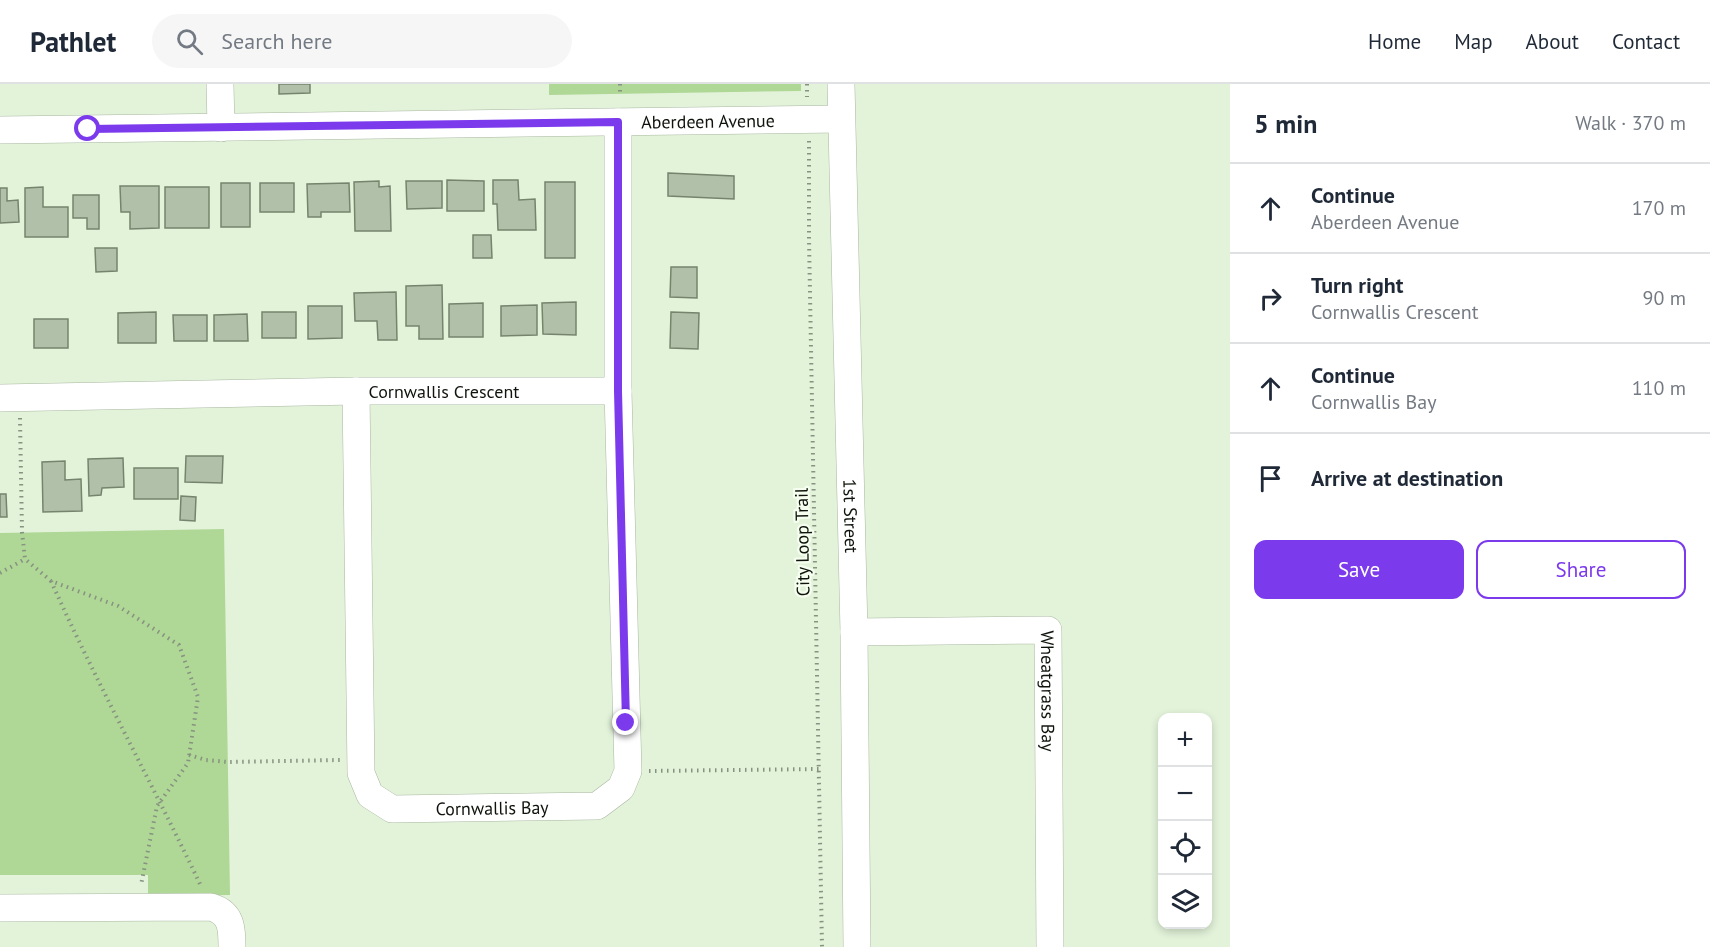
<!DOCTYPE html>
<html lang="en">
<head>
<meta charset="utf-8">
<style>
  :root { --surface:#fff; --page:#f6f6f7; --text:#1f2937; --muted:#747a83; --line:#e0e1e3; --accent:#7c3aed }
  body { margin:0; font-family:"PT Sans",sans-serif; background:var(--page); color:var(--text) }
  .controls { position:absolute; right:18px; bottom:18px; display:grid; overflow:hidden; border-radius:12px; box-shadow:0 3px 9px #0003 }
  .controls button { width:54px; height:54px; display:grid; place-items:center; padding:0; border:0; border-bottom:2px solid var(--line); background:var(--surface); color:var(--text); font:30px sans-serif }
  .stop { position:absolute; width:18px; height:18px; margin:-14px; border:4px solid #7c3aed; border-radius:50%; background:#fff }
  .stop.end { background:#7c3aed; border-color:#fff; box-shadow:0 2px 6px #0008 }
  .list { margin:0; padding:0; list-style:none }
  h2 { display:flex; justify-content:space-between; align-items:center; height:78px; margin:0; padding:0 24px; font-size:26px }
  h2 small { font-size:20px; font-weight:400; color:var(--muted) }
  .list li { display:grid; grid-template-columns:39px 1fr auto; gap:18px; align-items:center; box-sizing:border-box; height:90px; padding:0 24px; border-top:2px solid var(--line) }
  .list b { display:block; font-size:22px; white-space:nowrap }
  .list p { margin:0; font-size:20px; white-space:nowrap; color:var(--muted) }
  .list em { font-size:20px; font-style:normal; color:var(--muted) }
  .actions { display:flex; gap:12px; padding:18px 24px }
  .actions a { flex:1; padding:14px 0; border:2px solid var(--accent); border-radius:12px; text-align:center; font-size:21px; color:var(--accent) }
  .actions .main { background:var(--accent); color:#fff }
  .icon { flex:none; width:33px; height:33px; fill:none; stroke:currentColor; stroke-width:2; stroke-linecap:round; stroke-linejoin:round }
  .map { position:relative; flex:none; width:1230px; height:863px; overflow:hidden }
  header { display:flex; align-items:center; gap:36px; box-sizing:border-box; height:84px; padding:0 30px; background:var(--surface); border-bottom:2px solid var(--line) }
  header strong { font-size:28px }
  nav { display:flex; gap:33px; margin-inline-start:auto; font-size:21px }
  .search { width:420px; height:54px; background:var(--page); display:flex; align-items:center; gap:15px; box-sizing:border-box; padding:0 21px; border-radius:33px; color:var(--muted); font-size:22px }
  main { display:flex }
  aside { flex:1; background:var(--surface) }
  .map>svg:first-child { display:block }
  .green { fill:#afd796 }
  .building { fill:#b1c0a8; stroke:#76846e; stroke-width:1.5 }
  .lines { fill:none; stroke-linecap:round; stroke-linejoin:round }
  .minor-casing { stroke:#a8b7a0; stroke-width:28 }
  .path { stroke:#879280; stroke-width:4; stroke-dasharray:1.5 4.5; stroke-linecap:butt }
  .minor { stroke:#fff; stroke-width:27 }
  .route { stroke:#7c3aed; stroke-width:8 }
  .labels { text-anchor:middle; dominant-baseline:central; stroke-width:4.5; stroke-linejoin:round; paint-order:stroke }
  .street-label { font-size:18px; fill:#0e130b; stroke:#f5feef }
</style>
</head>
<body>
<header>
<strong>Pathlet</strong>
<div class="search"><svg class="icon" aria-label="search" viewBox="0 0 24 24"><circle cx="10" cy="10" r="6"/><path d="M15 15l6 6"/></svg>Search here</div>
<nav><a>Home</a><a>Map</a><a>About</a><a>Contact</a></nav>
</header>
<main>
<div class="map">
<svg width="1230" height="863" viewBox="0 0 1230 863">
  <rect width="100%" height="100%" fill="#e3f3da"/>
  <!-- green -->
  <path class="green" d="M549 0H801V7L549 11Z
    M224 445 230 811 148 812V791H0V449Z"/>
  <!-- building -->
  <path class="building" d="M279 0H310V9L279 10Z
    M668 89 734 92V115L668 112Z
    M447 96 484 97V127H447Z
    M493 96H518L519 116 535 115 536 146H498L497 120H493Z
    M379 97V103L390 102 391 147H355L354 98Z
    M406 97H442V124L407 125Z
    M545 98H575V174H545Z
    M221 99H250V143H221Z
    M260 99H294V128H260Z
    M349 99 350 128H321V133H308L307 100Z
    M120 102H159V144L130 145V128H121Z
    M43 103V123H68V153H25V104Z
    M165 103H209V144H165Z
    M0 104H7V117L18 116 19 138 0 139Z
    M73 111H99V145H87V134H73Z
    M473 151H491L492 174H473Z
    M95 164H117V187L96 188Z
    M671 183H697V214L670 213Z
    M442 201 443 255H419V242H406V202Z
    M396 208 397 256H378L377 237H355L354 209Z
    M576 218V251L543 250 542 219Z
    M483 219V253H449V220Z
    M537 221V251L501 252V222Z
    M308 222H342V254L308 255Z
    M156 228V259H118V229Z
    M262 228H296V254H262Z
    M671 228 699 229 698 265 670 264Z
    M247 230 248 257H214V231Z
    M173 231H207V257H174Z
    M34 235H68V264H34Z
    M186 372H223L222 399 185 398Z
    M123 374 124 403 102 404 101 411 89 412 88 375Z
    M65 377V396L81 395 82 427 43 428 42 378Z
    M134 384H178V415H134Z
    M0 410H6L7 433H0Z
    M181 412 196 413 195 437 180 436Z"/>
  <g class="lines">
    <!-- minor casing -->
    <g class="minor-casing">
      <g id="minor">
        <path d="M220 0 221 44"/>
        <path id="s1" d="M841 0 854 548 857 863"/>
        <path id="s2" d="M0 46 841 35"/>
        <path id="s3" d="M356 307 361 689 370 711 392 725 597 722 621 704 628 687 618 307"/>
        <path id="s4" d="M0 314 356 307H618V38"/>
        <path id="s5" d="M854 548 1048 546 1050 863"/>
        <path d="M0 824 211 823C232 829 232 845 232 863"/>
      </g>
    </g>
    <!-- path -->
    <path class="path" d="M620 0V12
      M807 0V13
      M809 57V155L822 863
      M20 334 22 448 25 475 51 497 118 522 179 561 198 613 188 679 157 722 141 801
      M0 489 25 475
      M51 497C97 600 152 699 200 800
      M189 671 206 676 228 678 340 676
      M649 687 820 685"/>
    <!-- minor -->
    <use href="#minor" class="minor"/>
  </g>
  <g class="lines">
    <!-- route -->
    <path class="route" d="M88 45 618 38V307L626 639"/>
  </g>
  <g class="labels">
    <!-- street labels -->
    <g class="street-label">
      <text stroke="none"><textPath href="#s2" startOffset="708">Aberdeen Avenue</textPath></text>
      <text stroke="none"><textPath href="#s4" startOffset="444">Cornwallis Crescent</textPath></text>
      <text stroke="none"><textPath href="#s1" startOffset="432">1st Street</textPath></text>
      <text transform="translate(802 458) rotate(-91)">City Loop Trail</text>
      <text stroke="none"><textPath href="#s5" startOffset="255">Wheatgrass Bay</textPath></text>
      <text stroke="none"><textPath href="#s3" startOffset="532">Cornwallis Bay</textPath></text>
    </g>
  </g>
</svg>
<div class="controls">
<button>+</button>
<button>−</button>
<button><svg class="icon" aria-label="locate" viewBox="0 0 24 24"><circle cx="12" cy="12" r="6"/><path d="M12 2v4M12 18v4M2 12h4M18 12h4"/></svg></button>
<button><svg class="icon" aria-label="layers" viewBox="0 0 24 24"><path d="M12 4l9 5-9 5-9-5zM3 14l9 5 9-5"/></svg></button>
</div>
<div class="stop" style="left:88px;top:45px"></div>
<div class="stop end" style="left:626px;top:639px"></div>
</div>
<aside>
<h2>5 min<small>Walk · 370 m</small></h2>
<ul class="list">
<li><svg class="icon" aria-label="ahead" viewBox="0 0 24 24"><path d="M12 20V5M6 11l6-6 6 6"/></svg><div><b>Continue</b><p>Aberdeen Avenue</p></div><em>170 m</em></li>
<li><svg class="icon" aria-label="right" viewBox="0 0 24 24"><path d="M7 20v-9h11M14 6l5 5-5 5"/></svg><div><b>Turn right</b><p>Cornwallis Crescent</p></div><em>90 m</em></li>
<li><svg class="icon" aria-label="ahead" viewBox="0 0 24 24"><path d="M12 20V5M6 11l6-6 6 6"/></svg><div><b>Continue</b><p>Cornwallis Bay</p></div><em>110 m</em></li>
<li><svg class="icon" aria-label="arrive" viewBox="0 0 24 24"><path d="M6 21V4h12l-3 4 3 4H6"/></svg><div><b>Arrive at destination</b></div></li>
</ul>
<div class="actions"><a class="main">Save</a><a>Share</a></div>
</aside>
</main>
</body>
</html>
